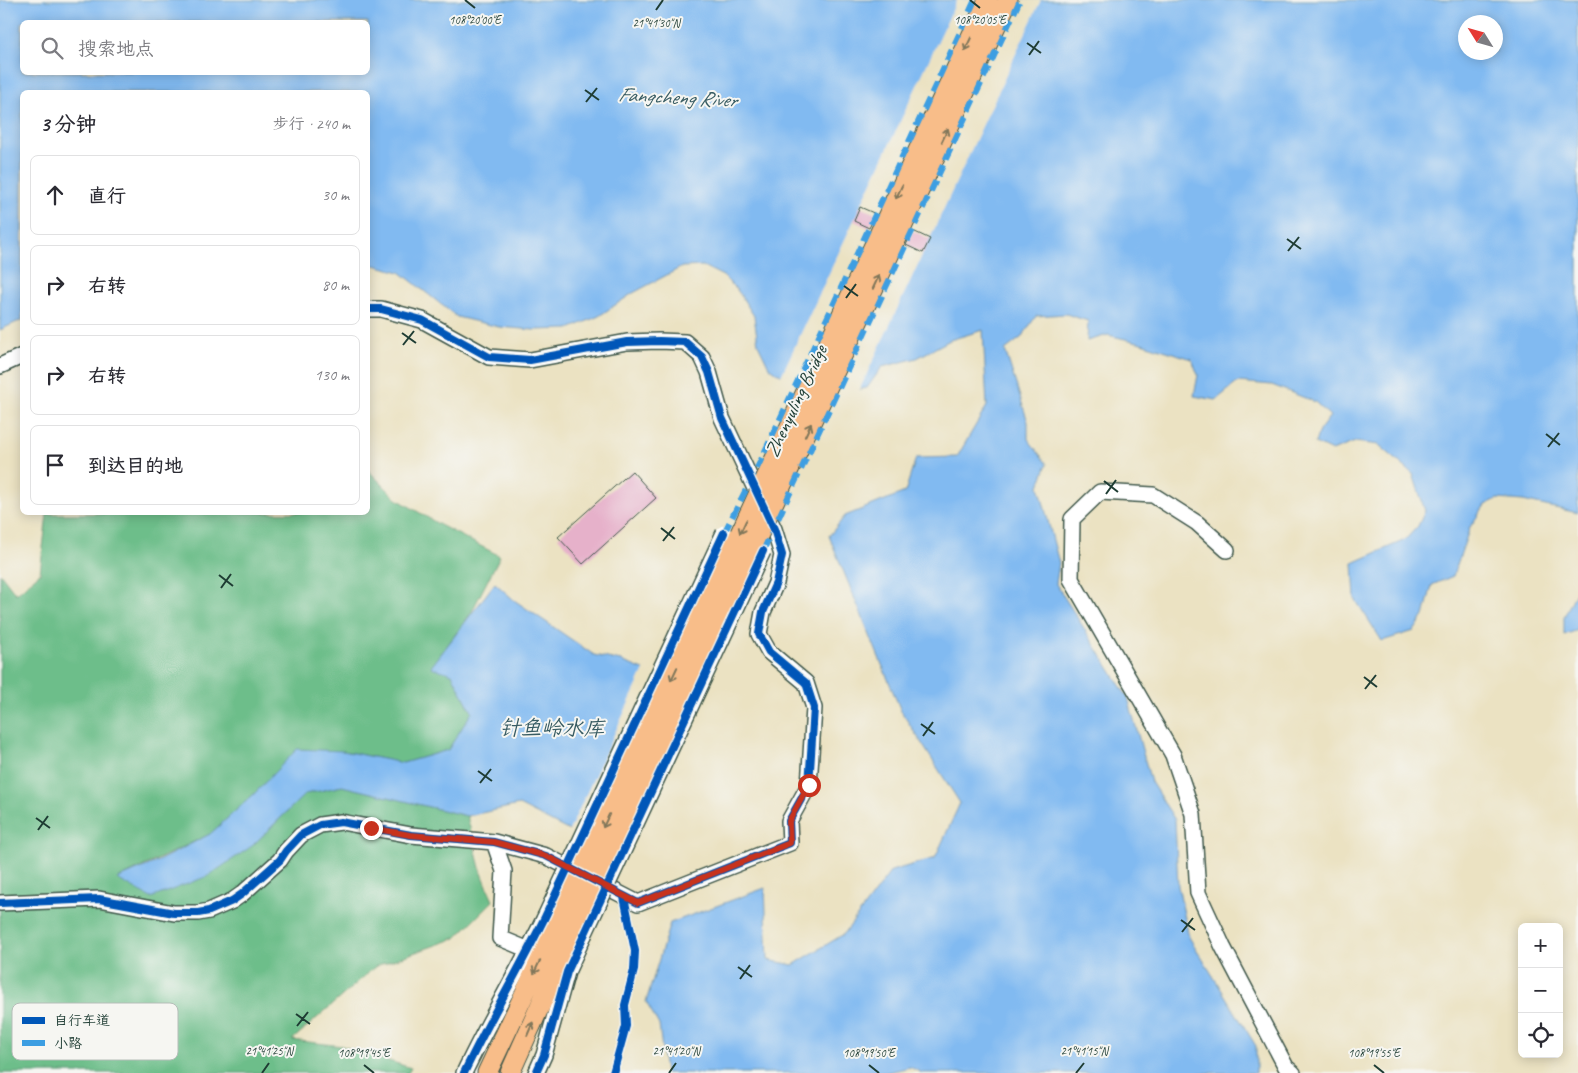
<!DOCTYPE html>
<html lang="zh">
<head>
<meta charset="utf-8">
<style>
  :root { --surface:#fff; --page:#f7f7f7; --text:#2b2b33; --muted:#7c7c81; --line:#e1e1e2 }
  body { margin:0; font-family:Caveat,"LXGW WenKai TC",sans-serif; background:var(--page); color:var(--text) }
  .controls { position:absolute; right:15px; bottom:15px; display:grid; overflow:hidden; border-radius:8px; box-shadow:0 2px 12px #0003 }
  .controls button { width:45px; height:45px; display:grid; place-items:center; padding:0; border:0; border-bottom:1px solid var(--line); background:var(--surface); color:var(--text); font:25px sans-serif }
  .compass { position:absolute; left:1458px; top:15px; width:45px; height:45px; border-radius:50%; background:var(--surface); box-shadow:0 2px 12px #0003; rotate:307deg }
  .stop { position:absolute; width:15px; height:15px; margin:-11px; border:4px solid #c8321e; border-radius:50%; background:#fff }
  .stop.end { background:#c8321e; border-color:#fff; box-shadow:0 1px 5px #0008 }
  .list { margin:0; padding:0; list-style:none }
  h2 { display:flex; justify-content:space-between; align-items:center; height:65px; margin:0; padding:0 20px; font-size:21px }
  h2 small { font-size:16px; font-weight:400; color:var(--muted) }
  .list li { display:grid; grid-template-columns:32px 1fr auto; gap:15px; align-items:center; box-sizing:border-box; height:80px; margin:0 10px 10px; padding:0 10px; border:1px solid var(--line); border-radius:8px }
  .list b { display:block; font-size:19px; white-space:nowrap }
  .list em { font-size:16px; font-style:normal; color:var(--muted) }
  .icon { flex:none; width:28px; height:28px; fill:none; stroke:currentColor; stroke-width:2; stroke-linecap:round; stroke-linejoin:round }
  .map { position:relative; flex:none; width:1578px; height:1073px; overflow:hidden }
  .search { position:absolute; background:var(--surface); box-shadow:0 2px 12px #0003; left:20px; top:20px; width:350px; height:55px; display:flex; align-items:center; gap:12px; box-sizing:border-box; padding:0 18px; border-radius:8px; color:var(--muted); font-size:19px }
  .panel { position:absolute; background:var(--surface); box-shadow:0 2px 12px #0003; left:20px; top:90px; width:350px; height:425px; border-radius:8px }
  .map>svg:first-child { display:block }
  .forest { fill:#6dbe8a; stroke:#467e5f }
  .water { fill:#81baf1; stroke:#507c92; fill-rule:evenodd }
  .pier { fill:#ebe2c2 }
  .building { fill:#e6b1ca }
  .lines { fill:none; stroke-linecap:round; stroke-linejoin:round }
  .minor-casing { stroke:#3e5649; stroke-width:18 }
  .major-casing { stroke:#3e5649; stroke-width:21 }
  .minor { stroke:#fff; stroke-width:15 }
  .major { stroke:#f8bd89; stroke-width:19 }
  .minor-bridge-casing { stroke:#3e5649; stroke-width:18; stroke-linecap:butt }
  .major-bridge-casing { stroke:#3e5649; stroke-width:21; stroke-linecap:butt }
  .minor-bridge { stroke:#fff; stroke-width:15 }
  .major-bridge { stroke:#f8bd89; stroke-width:19 }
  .quiet { stroke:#3c9ee2; stroke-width:6; stroke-dasharray:12 6; stroke-linecap:butt }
  .cycleway-casing { stroke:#f6f6f2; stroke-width:11 }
  .cycleway { stroke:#0057b8; stroke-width:8 }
  .oneway { stroke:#81775a }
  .route { stroke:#c8321e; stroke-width:6 }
  .ticks { fill:none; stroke:#1f3d34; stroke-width:2 }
  .labels { text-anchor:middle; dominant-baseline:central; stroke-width:4; stroke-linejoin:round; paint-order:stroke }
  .street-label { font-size:20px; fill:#1f3d34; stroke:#f6f6f2 }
  .water-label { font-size:21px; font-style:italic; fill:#385c63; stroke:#f6f6f2 }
  .key { fill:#f6f6f2; stroke:#b6beb9; stroke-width:1 }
  .key-label { font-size:14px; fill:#1f3d34 }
  .ticks-label { font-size:12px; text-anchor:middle; fill:#1f3d34; stroke:#f6f6f2; stroke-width:4; stroke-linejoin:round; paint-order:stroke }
</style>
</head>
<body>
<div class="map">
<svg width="1578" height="1073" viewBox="0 0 1578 1073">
  <rect width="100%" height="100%" fill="#f6f6f2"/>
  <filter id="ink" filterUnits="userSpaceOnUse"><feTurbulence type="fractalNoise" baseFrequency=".02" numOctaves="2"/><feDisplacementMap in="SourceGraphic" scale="10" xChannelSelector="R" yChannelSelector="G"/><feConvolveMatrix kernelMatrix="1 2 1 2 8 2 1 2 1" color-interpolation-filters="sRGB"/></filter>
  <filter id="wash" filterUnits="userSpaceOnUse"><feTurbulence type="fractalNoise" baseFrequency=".0096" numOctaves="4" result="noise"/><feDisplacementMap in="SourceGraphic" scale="20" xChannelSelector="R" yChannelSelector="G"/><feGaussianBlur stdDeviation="1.12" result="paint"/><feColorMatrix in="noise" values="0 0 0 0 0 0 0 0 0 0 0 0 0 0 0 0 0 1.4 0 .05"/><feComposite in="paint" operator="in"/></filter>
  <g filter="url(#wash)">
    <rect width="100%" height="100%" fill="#ebe2c2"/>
    <!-- forest -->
    <path class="forest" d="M368 470 397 499 440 525 500 556 471 613 432 666 452 674 472 712 448 750 403 763 343 751 253 795 210 834 117 879 252 846 305 794 342 786 467 816 480 868 493 901 456 938 376 966 292 1040 342 1046 411 1068 408 1073H0V573L16 594 40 573 47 514 368 512Z"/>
    <!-- water -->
    <path class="water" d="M0 0H1578V513L1523 501 1497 499 1485 505 1470 527 1453 576 1432 585 1424 616 1414 631 1382 641 1355 599 1353 563 1405 540 1418 526 1425 511 1413 474 1379 445 1355 442 1332 451 1315 443 1319 431 1330 416 1315 402 1272 385 1238 382 1216 400 1194 396 1198 375 1192 359 1138 342 1108 335 1087 341 1088 321 1066 314 1036 316 1022 337 1005 350 1028 422V439L1047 464 1039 486 1059 563 1056 584 1128 698 1151 782 1175 820 1178 886 1189 937 1256 1046V1073H922L910 1067 885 1073H665L659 1025 646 1002 670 923 765 888 768 960 793 965 844 934 891 871 935 858 960 803 901 711 829 536 845 516 905 492 916 458 957 457 987 406 983 330 950 340 917 358 882 367 867 388 812 397 769 367 758 344 754 316 738 291 723 276 703 266 682 267 633 293 599 316 569 329 534 330 499 327 457 317 400 272 374 265H368V92H22V321L17 322 0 330ZM22 22H368V72H22ZM1466 22H1496V52H1466Z
      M495 583 514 600 594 655 621 661 664 678 591 842 519 805 467 816 342 786 305 794 252 846 208 876 151 898 117 879 156 862 210 834 253 795 297 749 343 751 403 763 448 750 472 712 452 674 431 667Z
      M1578 588V630L1564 635V617Z"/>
    <!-- pier -->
    <path class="pier" d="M957 0H1041L859 391 811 399 780 378Z
      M645 668 666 676 590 844 568 833Z"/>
    <g id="blocks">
      <!-- building -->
      <path class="building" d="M860 207 876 214 869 228 854 221Z
        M913 231 930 239 923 253 906 245Z
        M632 471 656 498 583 564 558 537Z"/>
    </g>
  </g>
  <g filter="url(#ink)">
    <use href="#blocks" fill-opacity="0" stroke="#3e5649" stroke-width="1"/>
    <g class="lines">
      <!-- minor casing -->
      <g class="minor-casing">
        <path id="minor" d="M0 366 22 356
          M1227 550 1197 523 1153 495 1100 492 1072 519 1071 579 1173 755 1193 814 1198 893 1223 947 1286 1067 1293 1073
          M494 842 504 871 500 938 529 950
          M0 903 99 899 174 913H198L209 911 232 901 242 894 280 860 286 851 301 835 320 825 341 822 411 835 494 842 546 856 638 903 790 843 789 821 809 785 814 708 806 683 769 652 759 634 763 612 776 583 782 555 774 529 722 418 709 372 702 357 685 342 659 341 627 342 530 360 489 357 422 320 381 309H368
          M464 1073C489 1020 519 970 545 917
          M536 1073 544 1055 567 972 584 935"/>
      </g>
      <!-- major casing -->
      <g class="major-casing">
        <path id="major" d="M771 467 988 0
          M787 474 1008 0
          M487 1073 558 923
          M510 1073 574 930"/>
      </g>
      <!-- minor -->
      <use href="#minor" class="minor"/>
      <!-- major -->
      <use href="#major" class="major"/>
      <!-- minor-bridge casing -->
      <g class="minor-bridge-casing">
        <path id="minor-bridge" d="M545 917 724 533
          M584 935 763 551"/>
      </g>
      <!-- major-bridge casing -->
      <g class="major-bridge-casing">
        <path id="major-bridge" d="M558 923 771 467
          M574 930 787 474"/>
      </g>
      <!-- minor-bridge -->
      <use href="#minor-bridge" class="minor-bridge"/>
      <!-- major-bridge -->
      <use href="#major-bridge" class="major-bridge"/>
      <!-- quiet -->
      <path class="quiet" d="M724 533 760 462 975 0
        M763 551 1020 0"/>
      <!-- cycleway casing -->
      <g class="cycleway-casing">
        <path id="cycleway" d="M0 903 99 899 174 913H198L209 911 232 901 242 894 280 860 286 851 301 835 320 825 341 822 411 835 494 842 546 856 638 903 790 843 789 821 809 785 814 708 806 683 769 652 759 634 763 612 776 583 782 555 774 529 722 418 709 372 702 357 685 342 659 341 627 342 530 360 489 357 422 320 381 309H368
          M464 1073C489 1020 519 970 545 917L724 533
          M536 1073 544 1055 567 972 763 551
          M613 1073 626 1026 625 1005 634 970 635 951 624 897"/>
      </g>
      <!-- cycleway -->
      <use href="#cycleway" class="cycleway"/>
    </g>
    <!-- one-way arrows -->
    <defs><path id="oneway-shaft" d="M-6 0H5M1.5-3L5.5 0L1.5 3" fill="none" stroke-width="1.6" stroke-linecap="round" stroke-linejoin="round" transform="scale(1.25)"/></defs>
    <g class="oneway">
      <use href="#oneway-shaft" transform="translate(968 44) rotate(115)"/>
      <use href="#oneway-shaft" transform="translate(945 135) rotate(-65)"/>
      <use href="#oneway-shaft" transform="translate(899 192) rotate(115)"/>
      <use href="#oneway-shaft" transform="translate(876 282) rotate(-65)"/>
      <use href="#oneway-shaft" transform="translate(808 430) rotate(-65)"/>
      <use href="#oneway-shaft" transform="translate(743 527) rotate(115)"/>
      <use href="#oneway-shaft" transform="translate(674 674) rotate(115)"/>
      <use href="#oneway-shaft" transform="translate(606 821) rotate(115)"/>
      <use href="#oneway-shaft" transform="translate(537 967) rotate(115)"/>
      <use href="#oneway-shaft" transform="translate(530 1029) rotate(-67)"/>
    </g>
  </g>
  <g class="lines" filter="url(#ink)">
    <!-- route -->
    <path class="route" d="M371 828 410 835 494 842 546 856 638 903 790 843 789 821 809 785"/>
  </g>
  <!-- ticks -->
  <path class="ticks" d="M465 0 475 8M970 0 980 8M656 10 663 0M1027 43 1041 53M1029 55 1039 41M585 90 599 100M586 102 597 88M1287 239 1301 249M1288 251 1299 237M844 286 858 296M846 298 856 284M402 333 416 343M403 345 414 331M1546 434 1560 445M1548 447 1559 433M1104 481 1118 492M1106 494 1116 480M661 528 675 539M663 541 674 527M219 575 233 586M221 588 231 574M1364 677 1377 687M1365 689 1376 675M921 724 935 734M923 736 933 722M478 771 492 781M480 783 491 769M36 818 50 828M38 830 48 816M1181 920 1195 930M1182 932 1193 918M738 967 752 977M740 979 750 965M296 1014 310 1024M297 1026 308 1012M364 1065 374 1073M869 1065 879 1073M1374 1065 1384 1073M262 1073 269 1063M669 1073 676 1063M1076 1073 1084 1063"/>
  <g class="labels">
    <!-- street labels -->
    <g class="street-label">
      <text transform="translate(796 401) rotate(-65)">Zhenyuling Bridge</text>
    </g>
    <!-- water labels -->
    <g class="water-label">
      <text transform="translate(677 97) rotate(3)">Fangcheng River</text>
      <text x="552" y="728">针鱼岭水库</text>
    </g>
  </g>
  <!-- legend -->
  <rect x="12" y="1003" width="166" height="57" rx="8" class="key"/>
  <rect x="22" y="1017" width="23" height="7" fill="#0057b8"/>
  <rect x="22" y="1040" width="23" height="6" fill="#3c9ee2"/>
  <g class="key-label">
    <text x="54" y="1025">自行车道</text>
    <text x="54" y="1048">小路</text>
  </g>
  <g class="ticks-label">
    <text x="475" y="24">108°20'00"E</text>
    <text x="980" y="24">108°20'05"E</text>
    <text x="656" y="27">21°41'30"N</text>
    <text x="269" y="1055">21°41'25"N</text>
    <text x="676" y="1055">21°41'20"N</text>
    <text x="1084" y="1055">21°41'15"N</text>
    <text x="364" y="1057">108°19'45"E</text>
    <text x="869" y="1057">108°19'50"E</text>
    <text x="1374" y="1057">108°19'55"E</text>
  </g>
</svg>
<div class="controls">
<button>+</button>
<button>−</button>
<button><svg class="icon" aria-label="locate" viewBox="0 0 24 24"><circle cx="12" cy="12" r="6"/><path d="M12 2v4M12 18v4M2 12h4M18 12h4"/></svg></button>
</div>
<svg class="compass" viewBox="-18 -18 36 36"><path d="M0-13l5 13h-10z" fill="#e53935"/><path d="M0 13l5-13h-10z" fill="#7c7c81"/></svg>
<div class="stop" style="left:809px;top:785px"></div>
<div class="stop end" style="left:371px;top:828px"></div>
<div class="search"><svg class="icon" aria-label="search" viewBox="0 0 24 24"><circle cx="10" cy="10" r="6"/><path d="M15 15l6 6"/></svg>搜索地点</div>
<section class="panel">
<h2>3 分钟<small>步行 · 240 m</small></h2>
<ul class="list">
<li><svg class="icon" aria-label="ahead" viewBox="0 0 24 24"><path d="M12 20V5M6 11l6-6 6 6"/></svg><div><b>直行</b></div><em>30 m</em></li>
<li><svg class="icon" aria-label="right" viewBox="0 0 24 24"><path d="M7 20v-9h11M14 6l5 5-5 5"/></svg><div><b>右转</b></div><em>80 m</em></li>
<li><svg class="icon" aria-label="right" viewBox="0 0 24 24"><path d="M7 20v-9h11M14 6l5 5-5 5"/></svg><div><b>右转</b></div><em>130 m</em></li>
<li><svg class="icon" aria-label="arrive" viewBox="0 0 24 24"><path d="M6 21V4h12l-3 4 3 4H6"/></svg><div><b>到达目的地</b></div></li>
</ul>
</section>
</div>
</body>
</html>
